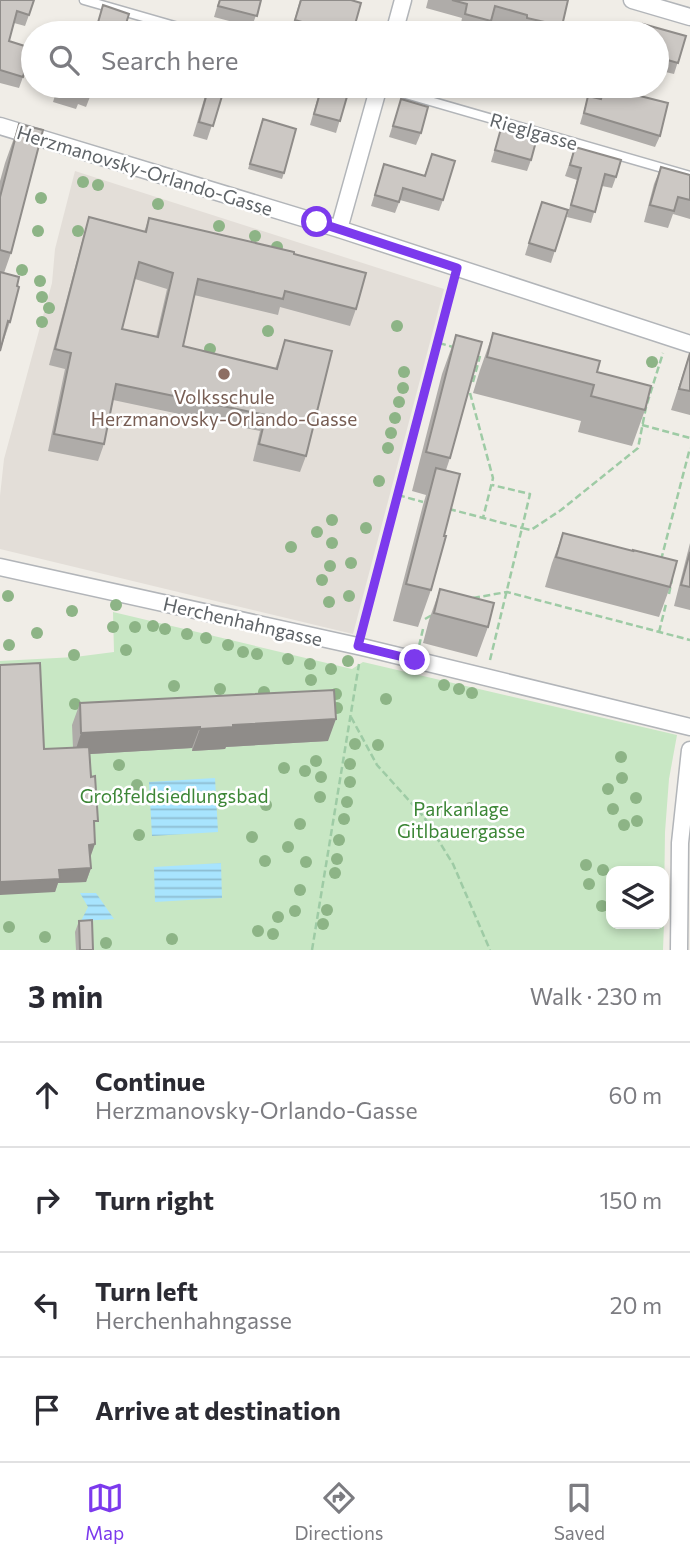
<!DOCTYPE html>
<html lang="en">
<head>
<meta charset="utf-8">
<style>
  :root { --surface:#fff; --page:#f2f2f3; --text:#2b2b33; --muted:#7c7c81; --line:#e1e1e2; --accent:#7c3aed }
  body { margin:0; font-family:Commissioner,sans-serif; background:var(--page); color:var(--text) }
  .controls { position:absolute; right:21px; bottom:21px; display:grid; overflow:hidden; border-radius:14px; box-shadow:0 4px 10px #0003 }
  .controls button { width:63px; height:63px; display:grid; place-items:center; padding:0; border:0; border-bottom:2px solid var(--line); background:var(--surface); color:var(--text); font:35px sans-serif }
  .stop { position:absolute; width:21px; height:21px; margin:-16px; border:5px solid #7c3aed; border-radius:50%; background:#fff }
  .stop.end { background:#7c3aed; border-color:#fff; box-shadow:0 2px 7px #0008 }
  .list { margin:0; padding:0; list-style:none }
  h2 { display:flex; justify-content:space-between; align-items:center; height:91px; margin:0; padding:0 28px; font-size:30px }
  h2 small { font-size:23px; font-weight:400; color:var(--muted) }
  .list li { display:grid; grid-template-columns:46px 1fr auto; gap:21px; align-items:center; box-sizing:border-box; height:105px; padding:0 28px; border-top:2px solid var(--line) }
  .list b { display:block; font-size:26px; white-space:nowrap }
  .list p { margin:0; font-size:23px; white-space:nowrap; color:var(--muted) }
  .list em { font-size:23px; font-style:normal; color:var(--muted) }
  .icon { flex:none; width:38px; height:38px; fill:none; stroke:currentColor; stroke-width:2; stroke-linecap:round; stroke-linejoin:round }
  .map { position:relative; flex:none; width:690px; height:950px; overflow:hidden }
  .search { position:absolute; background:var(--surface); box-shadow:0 4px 10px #0003; left:21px; right:21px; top:21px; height:77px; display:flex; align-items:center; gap:18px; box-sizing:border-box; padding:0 24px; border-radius:38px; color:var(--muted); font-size:26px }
  .sheet { height:511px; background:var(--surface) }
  nav { display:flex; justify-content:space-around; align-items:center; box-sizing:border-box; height:98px; border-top:2px solid var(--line); background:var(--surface); font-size:19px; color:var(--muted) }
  nav a { display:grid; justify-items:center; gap:4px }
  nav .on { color:var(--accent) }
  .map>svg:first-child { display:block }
  .education { fill:#e3ded8 }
  .green { fill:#c8e7c4 }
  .water { fill:url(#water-rules) }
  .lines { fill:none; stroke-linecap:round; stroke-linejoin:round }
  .lane-casing { stroke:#b2b5b9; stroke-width:11 }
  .street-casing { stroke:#b2b5b9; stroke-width:19 }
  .path { stroke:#9ecba5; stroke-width:2.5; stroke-dasharray:7 3.5; stroke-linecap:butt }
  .lane { stroke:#fff; stroke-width:8 }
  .street { stroke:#fff; stroke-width:16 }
  .tree { fill:#8db486 }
  .wall { fill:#afaca9; fill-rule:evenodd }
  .shaded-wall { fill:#8f8c89 }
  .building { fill:#ccc8c4; stroke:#8f8c89; stroke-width:2; fill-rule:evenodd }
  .route { stroke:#7c3aed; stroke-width:9 }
  .education-dot { fill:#8d6e63; stroke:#fff; stroke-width:2.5 }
  .labels { text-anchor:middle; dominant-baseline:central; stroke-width:5; stroke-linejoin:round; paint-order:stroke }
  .street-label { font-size:19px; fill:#5e6367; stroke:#fff }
  .education-label { font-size:19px; fill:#785e54; stroke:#fff }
  .park-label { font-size:19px; fill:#3c8636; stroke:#fff }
</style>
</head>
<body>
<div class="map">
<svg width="690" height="950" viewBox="0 0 690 950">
  <defs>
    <pattern id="water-rules" width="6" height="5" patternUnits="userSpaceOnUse" patternTransform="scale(1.75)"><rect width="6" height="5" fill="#a8e4fe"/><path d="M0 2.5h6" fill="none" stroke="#8cbcd1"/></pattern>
  </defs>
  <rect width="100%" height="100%" fill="#f0ede7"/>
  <!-- education -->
  <path class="education" d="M75 171 444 289 353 634 0 549V496L4 459 52 283 55 249Z"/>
  <!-- green -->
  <path class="green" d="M113 612 352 669 363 662 677 735 669 779 665 832 664 903V871H611V924H664L663 950H0V661L75 657 114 652Z"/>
  <!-- water -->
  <path class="water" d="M215 778 218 832 152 836 149 782Z
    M221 863 222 898 155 902 154 867Z
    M80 893H96L114 919 81 921 88 907Z"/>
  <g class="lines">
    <!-- lane casing -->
    <g class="lane-casing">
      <path id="lane" d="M84 0 199 33
        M378 86 690 176"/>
    </g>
    <!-- street casing -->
    <g class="street-casing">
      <path id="street" d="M632 0 690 17
        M394 33 403 0
        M0 126 339 229 690 344
        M339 229 379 86
        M0 567 362 647 690 727
        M679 950 680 843 690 750"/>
    </g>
    <!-- path -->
    <path class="path" d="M439 343 453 347
      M473 382 480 356
      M470 393 493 478 483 518
      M642 425 690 438
      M398 495 423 502
      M449 509 522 528 530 494 492 485
      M661 560 690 448
      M669 594 672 579
      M473 598 507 592 690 640
      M425 619 432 615
      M362 630 453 284
      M659 632 666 604
      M419 646 423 629
      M490 660 522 528 531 530 561 510 638 448 646 407 663 353
      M351 717 377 765 424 817 453 864 490 950
      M312 950 359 664"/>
    <!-- lane -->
    <use href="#lane" class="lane"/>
    <!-- street -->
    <use href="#street" class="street"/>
  </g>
  <!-- trees -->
  <g class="tree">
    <circle cx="83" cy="182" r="6"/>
    <circle cx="98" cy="185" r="6"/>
    <circle cx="41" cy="198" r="6"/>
    <circle cx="158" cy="204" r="6"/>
    <circle cx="219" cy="226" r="6"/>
    <circle cx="38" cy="231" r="6"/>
    <circle cx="78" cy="231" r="6"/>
    <circle cx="255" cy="236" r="6"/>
    <circle cx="277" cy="247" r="6"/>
    <circle cx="22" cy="270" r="6"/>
    <circle cx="40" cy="281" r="6"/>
    <circle cx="42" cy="297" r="6"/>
    <circle cx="49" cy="308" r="6"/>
    <circle cx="42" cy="322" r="6"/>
    <circle cx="397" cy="326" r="6"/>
    <circle cx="268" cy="331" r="6"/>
    <circle cx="210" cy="349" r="6"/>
    <circle cx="652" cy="362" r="6"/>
    <circle cx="404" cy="372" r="6"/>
    <circle cx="403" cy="388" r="6"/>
    <circle cx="399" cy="402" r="6"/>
    <circle cx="395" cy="418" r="6"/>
    <circle cx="391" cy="433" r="6"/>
    <circle cx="388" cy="448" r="6"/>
    <circle cx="379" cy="481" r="6"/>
    <circle cx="332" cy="520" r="6"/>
    <circle cx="366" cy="528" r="6"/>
    <circle cx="317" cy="532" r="6"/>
    <circle cx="332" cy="543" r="6"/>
    <circle cx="291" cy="547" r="6"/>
    <circle cx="351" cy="563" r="6"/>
    <circle cx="330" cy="566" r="6"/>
    <circle cx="322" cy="580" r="6"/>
    <circle cx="8" cy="596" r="6"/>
    <circle cx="349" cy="596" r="6"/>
    <circle cx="329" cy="602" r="6"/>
    <circle cx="116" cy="605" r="6"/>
    <circle cx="72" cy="611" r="6"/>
    <circle cx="153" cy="626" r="6"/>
    <circle cx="113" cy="627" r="6"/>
    <circle cx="135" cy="627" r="6"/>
    <circle cx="165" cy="629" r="6"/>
    <circle cx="37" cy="633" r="6"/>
    <circle cx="187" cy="634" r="6"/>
    <circle cx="206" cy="638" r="6"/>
    <circle cx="9" cy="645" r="6"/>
    <circle cx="228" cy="645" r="6"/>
    <circle cx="126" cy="650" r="6"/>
    <circle cx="243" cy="652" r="6"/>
    <circle cx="257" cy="654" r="6"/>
    <circle cx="74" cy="655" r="6"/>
    <circle cx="288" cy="659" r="6"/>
    <circle cx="348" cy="661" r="6"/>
    <circle cx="310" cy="664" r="6"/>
    <circle cx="331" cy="669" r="6"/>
    <circle cx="311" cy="680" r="6"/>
    <circle cx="444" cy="685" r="6"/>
    <circle cx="174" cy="686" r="6"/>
    <circle cx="220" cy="689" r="6"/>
    <circle cx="459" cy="689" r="6"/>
    <circle cx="264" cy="692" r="6"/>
    <circle cx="472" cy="693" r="6"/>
    <circle cx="336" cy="694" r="6"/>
    <circle cx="386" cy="699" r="6"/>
    <circle cx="75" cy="704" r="6"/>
    <circle cx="337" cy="708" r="6"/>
    <circle cx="355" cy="744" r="6"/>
    <circle cx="378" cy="745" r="6"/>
    <circle cx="621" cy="757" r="6"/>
    <circle cx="316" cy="761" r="6"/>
    <circle cx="350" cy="764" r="6"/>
    <circle cx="119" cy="765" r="6"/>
    <circle cx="284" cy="768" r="6"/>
    <circle cx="305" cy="771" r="6"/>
    <circle cx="321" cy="777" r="6"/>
    <circle cx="622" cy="778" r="6"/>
    <circle cx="350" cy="782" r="6"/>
    <circle cx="137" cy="785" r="6"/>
    <circle cx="608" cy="789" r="6"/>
    <circle cx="320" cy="797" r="6"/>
    <circle cx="636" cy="798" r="6"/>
    <circle cx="347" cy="802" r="6"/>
    <circle cx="266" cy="805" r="6"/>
    <circle cx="470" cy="808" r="6"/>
    <circle cx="613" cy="809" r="6"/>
    <circle cx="344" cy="819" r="6"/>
    <circle cx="637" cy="821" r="6"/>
    <circle cx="300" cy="824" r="6"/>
    <circle cx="624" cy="825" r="6"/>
    <circle cx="139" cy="835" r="6"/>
    <circle cx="252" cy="837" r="6"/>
    <circle cx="339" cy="840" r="6"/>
    <circle cx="288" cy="847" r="6"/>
    <circle cx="337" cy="859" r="6"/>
    <circle cx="265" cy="861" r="6"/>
    <circle cx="306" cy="862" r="6"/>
    <circle cx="586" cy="865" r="6"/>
    <circle cx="603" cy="870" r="6"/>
    <circle cx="335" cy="873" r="6"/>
    <circle cx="589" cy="884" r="6"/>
    <circle cx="300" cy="890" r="6"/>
    <circle cx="602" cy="906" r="6"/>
    <circle cx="327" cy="910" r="6"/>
    <circle cx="295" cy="911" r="6"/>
    <circle cx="278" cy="917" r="6"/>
    <circle cx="323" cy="924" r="6"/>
    <circle cx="9" cy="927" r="6"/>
    <circle cx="258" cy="931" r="6"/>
    <circle cx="273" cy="934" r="6"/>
    <circle cx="45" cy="937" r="6"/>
    <circle cx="172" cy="939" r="6"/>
    <circle cx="106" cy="943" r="6"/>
  </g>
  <!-- wall -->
  <path class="wall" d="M0 0 29 15 25 26 14 23 9 41 23 77 19 88 0 83Z
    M219 0H261L252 27 214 17Z
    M300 0H351L354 28 367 33H296L291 32Z
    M428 0H568L559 33H529L522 32V29L491 21 486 33H481L460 28 462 18 426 8Z
    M643 24 686 36 674 74 657 70V33H640Z
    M58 86H105L103 92 93 89 86 107 78 104 76 109 53 102Z
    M162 86H176L174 90Z
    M208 86H225L207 140 193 136Z
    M321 86H350L336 133 310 125Z
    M604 86H630L628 93 660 136 655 147 580 124 588 96 600 99Z
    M401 99 421 133 416 145 389 137Z
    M263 119 284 173 282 179 248 169Z
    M19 124 11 253 4 273 10 322 0 351V181L5 163Z
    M502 125 531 160 527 171 491 162Z
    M575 147 616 177 612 188 602 186 591 223 567 217 577 180 565 176Z
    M432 154 443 200 439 211 400 200 395 213 371 206 384 164 424 176Z
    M661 167 690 175V219L673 214 668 228 644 222 654 184Z
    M568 210 551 263 525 255 538 213Z
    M89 217 144 232 149 218 294 254 356 309 350 326 280 307 278 315 194 295 183 346 275 369 285 340 306 456 300 472 253 461 260 431 113 400 104 444 98 461 48 451 65 369 49 365 84 234ZM135 279 167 289 156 337 122 329Z
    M493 333 597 372 645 410 632 446 578 432 581 421 473 393 480 370Z
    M456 335 450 458 446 470 444 536 431 590 418 627 393 621 423 505 426 495 412 491 442 374Z
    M690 352V415L671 410Z
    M563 533 670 587 659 617 545 587 552 563Z
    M690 543V610L674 606Z
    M440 589 488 627 477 657 423 643 429 620Z
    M80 703 328 741 226 747 225 749 192 751V748L90 754 95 829 90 858 91 868 86 882 58 883 55 892 44 749 73 748 72 725Z
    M79 921 93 950H76L75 932Z"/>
  <!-- shaded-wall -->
  <path class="shaded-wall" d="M336 719 328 741 226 747 225 749 192 751 200 729 233 725Z
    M200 727 192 748 74 755 81 733Z
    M95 844 90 858 89 845Z
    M91 868 86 882 58 883 55 892 0 895V882L59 870Z"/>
  <!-- building -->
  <path class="building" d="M0 0H34L29 15 17 11 9 41 31 48 23 77 0 70Z
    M220 0H261L257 16 218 6Z
    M301 0H351L361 3 354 28 367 32V33H340L295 20Z
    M452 0H568L562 26 527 18V15L495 6 491 21 465 14 467 4Z
    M103 5 129 14 123 33H95Z
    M643 24 686 36 678 63 657 57V33H641Z
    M175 26 196 33H173Z
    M61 86H94L92 90 84 88 83 92Z
    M209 86H225L213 126 199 122Z
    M322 86H350L340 121 314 114Z
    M605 86H630L628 93 668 103 660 136 584 113 588 96 601 99Z
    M401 99 428 107 421 133 393 126Z
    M263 119 296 129 284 173 250 164Z
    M19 124 43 130 11 253 0 250V197Z
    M502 125 538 134 531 160 495 150Z
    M575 147 621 160 616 177 605 174 595 212 571 205 581 168 570 165Z
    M432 154 455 161 443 200 403 188 399 202 375 195 384 164 425 176Z
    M661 167 690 175V200L678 197 674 211 650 205Z
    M542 202 568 210 555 251 529 243Z
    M89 217 146 232 149 218 294 252V254L366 273 356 309 285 291 283 299 198 279 183 346 277 369 285 340 332 351 306 456 259 444 266 415 116 384 104 444 54 434 71 353 55 349ZM139 262 173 273 158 337 122 329Z
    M0 272 19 277 17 286 19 287 10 322 8 321 0 351Z
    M493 333 600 361 597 372 651 386 645 410 591 396 594 385 487 357Z
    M456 335 482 342 450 458 426 452Z
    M690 353V391L679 389Z
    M436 468 460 474 444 536H446L431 590 406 584Z
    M563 533 633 551V550L677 561 670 587 556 557Z
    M690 552V587L681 585Z
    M440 589 494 603 488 627 434 613Z
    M40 663 44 749 89 747 91 777 95 776 98 821H94L95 844 89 845 91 868 59 870 60 879 0 882V665Z
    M334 690 336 719 233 725V727L200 729V727L81 733 80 703Z
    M92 920 93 950H80L79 921Z"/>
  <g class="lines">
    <!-- route -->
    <path class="route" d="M317 222 457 268 358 646 415 660"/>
  </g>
  <!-- markers -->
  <circle class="education-dot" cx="224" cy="374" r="7"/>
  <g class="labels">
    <!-- street labels -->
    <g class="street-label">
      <text transform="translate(534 131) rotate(16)">Rieglgasse</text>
      <text transform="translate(145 170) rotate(17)">Herzmanovsky-Orlando-Gasse</text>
      <text transform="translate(243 621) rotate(13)">Herchenhahngasse</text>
    </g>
    <!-- education labels -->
    <g class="education-label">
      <text x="224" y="396">Volksschule<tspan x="224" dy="22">Herzmanovsky-Orlando-Gasse</tspan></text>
    </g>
    <!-- park labels -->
    <g class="park-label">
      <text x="174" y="795">Großfeldsiedlungsbad</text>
      <text x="461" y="808">Parkanlage<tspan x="461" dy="22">Gitlbauergasse</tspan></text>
    </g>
  </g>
</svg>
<div class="controls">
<button><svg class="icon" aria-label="layers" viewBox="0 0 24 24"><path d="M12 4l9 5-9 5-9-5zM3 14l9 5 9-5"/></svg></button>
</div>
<div class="stop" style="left:317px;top:222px"></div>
<div class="stop end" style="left:415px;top:660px"></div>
<div class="search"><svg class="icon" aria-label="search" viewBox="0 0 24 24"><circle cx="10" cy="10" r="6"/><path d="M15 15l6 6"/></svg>Search here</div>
</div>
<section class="sheet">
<h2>3 min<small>Walk · 230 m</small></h2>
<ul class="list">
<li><svg class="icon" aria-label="ahead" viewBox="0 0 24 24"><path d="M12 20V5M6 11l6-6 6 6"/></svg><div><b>Continue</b><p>Herzmanovsky-Orlando-Gasse</p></div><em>60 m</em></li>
<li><svg class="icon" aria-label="right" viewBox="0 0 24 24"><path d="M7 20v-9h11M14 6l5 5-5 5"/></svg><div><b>Turn right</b></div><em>150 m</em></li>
<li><svg class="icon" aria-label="left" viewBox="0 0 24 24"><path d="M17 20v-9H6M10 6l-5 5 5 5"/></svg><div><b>Turn left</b><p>Herchenhahngasse</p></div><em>20 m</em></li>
<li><svg class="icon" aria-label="arrive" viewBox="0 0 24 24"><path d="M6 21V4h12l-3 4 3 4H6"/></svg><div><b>Arrive at destination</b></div></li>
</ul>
</section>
<nav>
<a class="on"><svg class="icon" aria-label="map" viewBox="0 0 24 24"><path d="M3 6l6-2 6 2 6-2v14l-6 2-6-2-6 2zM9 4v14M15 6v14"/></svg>Map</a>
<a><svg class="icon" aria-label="directions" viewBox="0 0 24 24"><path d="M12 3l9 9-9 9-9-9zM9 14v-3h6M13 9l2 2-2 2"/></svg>Directions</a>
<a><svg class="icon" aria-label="saved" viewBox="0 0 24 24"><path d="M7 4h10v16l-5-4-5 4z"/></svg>Saved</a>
</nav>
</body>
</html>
